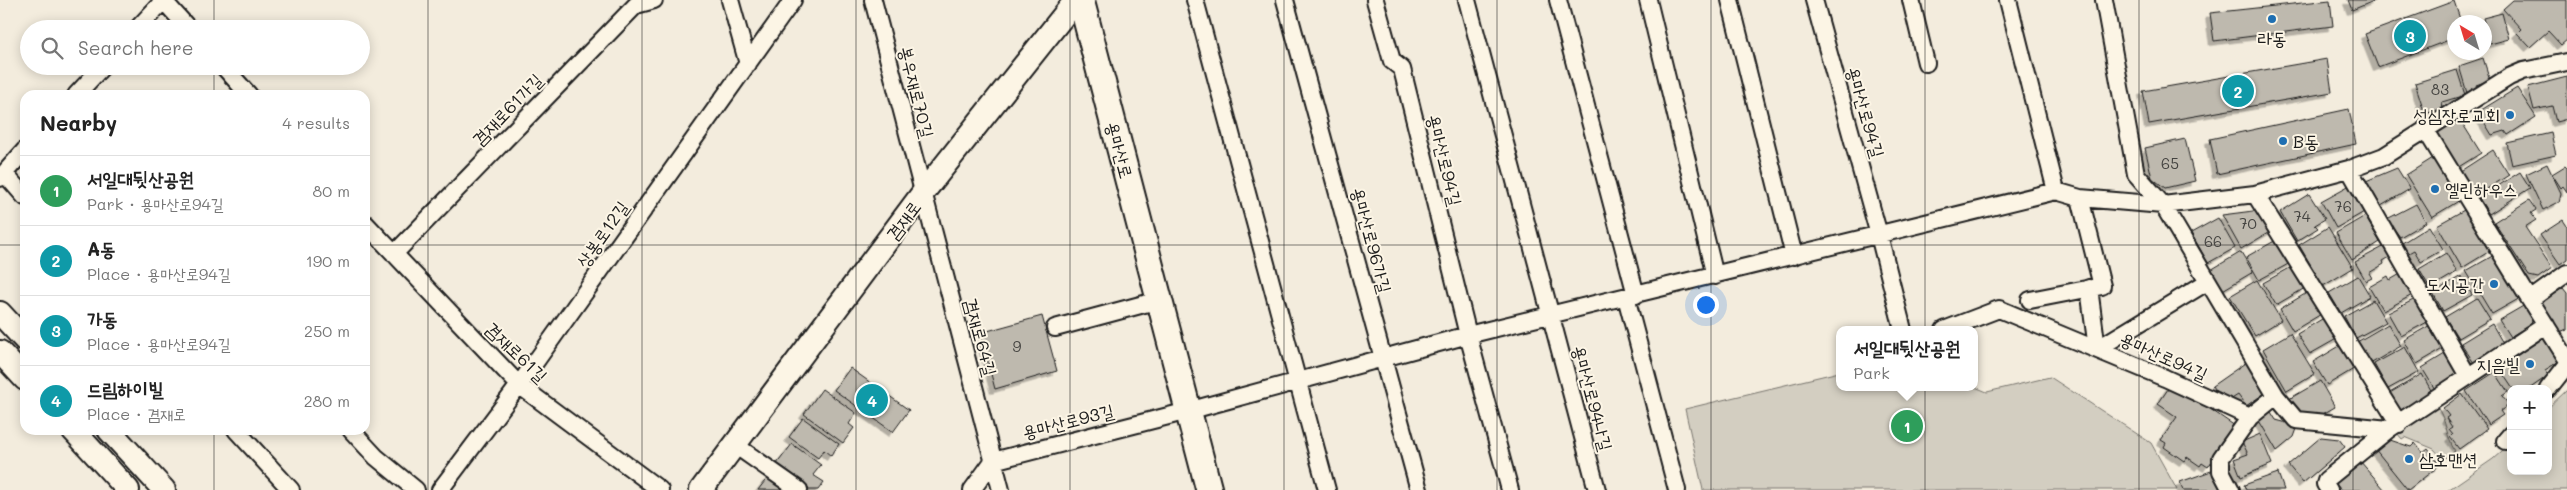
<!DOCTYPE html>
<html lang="en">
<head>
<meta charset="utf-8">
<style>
  :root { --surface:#fff; --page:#f6f6f6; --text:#222; --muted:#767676; --line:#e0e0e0; --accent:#1f6fb2 }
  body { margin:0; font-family:Mali,"Poor Story",sans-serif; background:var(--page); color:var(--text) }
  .controls { position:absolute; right:15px; bottom:15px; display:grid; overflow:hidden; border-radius:10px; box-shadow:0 2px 12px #0003 }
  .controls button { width:45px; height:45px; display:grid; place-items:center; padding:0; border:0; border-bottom:1px solid var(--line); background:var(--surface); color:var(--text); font:25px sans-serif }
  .compass { position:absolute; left:2447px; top:15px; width:45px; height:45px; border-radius:50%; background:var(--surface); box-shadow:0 2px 12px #0003; rotate:322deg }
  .you { position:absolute; left:1705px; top:304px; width:18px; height:18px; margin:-12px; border:4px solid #fff; border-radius:50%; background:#1a73e8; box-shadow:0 0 0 8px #1a73e833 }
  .badge { display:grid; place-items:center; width:32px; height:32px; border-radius:50%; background:var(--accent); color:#fff; font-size:16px; font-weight:700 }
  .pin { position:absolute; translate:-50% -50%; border:2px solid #fff; box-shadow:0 1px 5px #0006 }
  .popup { position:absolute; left:1836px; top:326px; width:142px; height:65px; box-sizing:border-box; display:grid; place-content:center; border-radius:10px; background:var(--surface); filter:drop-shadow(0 1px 4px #0005); font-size:16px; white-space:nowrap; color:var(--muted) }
  .popup b { font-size:19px; color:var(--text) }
  .popup::after { content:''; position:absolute; left:50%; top:100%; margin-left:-10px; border:10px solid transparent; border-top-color:var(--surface) }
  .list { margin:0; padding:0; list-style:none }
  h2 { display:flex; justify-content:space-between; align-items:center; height:65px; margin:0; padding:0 20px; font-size:21px }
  h2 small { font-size:16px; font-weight:400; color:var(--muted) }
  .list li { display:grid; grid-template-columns:32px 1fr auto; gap:15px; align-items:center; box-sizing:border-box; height:70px; padding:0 20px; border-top:1px solid var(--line) }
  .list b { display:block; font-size:19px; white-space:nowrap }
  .list p { margin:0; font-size:16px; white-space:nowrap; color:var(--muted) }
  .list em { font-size:16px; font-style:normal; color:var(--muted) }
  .icon { flex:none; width:28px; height:28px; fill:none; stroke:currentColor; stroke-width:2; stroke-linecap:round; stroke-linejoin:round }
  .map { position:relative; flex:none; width:2567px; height:490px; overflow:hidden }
  .search { position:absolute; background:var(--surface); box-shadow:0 2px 12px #0003; left:20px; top:20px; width:350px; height:55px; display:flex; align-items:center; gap:12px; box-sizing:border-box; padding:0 18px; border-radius:28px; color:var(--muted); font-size:19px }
  .panel { position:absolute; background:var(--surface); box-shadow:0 2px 12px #0003; left:20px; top:90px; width:350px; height:345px; border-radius:15px }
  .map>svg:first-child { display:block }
  .green { fill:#d3cec1; stroke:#78756e }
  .building { fill:#beb9ae; stroke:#1c1c1c; filter:url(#shadow) }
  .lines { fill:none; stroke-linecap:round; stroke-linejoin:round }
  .street-casing { stroke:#1c1c1c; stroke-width:20 }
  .secondary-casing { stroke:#1c1c1c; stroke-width:26 }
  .primary-casing { stroke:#1c1c1c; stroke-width:29 }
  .street { stroke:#fcf5e5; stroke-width:16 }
  .secondary { stroke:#fcf5e5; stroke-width:22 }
  .primary { stroke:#fcf5e5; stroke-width:25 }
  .grid { fill:none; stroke:#1c1c1c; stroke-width:1; stroke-opacity:0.55 }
  .poi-dot { fill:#1f6fb2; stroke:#fcf5e5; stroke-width:2 }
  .labels { text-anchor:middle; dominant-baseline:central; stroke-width:4; stroke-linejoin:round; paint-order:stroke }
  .number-label { font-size:15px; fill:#444340 }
  .poi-label { font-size:18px; fill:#1c1c1c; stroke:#fcf5e5; text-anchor:end }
  .street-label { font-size:18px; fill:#1c1c1c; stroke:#fcf5e5 }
</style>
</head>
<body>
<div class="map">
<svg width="2567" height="490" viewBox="0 0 2567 490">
  <defs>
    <filter id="shadow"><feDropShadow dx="-4.5" dy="4.5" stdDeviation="0" flood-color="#0004"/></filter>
  </defs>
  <rect width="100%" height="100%" fill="#f3ecdd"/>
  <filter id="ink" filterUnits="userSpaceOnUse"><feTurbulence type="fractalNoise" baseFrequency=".02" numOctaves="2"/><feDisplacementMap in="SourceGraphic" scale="10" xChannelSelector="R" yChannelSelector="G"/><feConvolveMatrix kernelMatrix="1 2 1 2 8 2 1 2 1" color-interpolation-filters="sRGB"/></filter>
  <g filter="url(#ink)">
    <!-- green -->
    <path class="green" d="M1839 372 1840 387H1975L1987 392 2050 377 2151 443 2177 490H1703L1685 409Z
      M2567 390V490H2448L2493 459 2511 443V471H2548V408Z
      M2437 407C2447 421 2446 437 2455 451L2443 459 2434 449 2405 437 2402 439 2397 433Z"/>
    <!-- building -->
    <path class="building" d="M2330 0 2333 26 2214 41 2210 13Z
      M2348 0H2376L2352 10Z
      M2513 0H2567V40L2561 45 2548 31 2530 47 2517 33 2521 29 2503 9Z
      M2454 1 2461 22H2454V38L2378 67 2365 34Z
      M2502 13 2509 39 2490 44 2483 18Z
      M2483 58 2490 80 2476 85 2478 90 2467 93 2459 66Z
      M2327 59 2332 92 2149 124 2143 91Z
      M2457 70 2465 95 2442 102 2443 108 2425 114 2415 83Z
      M2567 77V119L2556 122 2552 106 2534 110 2528 87Z
      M2517 88 2536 117 2508 135 2505 131 2492 135 2478 112Z
      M2349 109 2356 144 2217 174 2210 139Z
      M2459 118 2481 153 2457 168 2435 133Z
      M2551 133 2556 155 2512 165 2507 143Z
      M2185 139 2195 181 2165 188 2152 178 2145 148Z
      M2493 150 2509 175 2474 197 2459 172Z
      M2433 158 2439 161 2462 199 2432 217 2406 175Z
      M2547 164 2561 193 2559 202 2543 210 2526 174Z
      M2565 166 2567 168V192L2563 186 2561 188 2552 174Z
      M2397 168 2410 189 2381 206 2366 181Z
      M2520 172 2530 188 2489 214 2479 198Z
      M2350 185 2366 211 2336 228 2321 201Z
      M2309 194 2325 219 2315 225 2318 228 2297 241 2280 212Z
      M2529 200 2536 210 2531 213 2536 220 2525 227 2552 268 2538 278 2529 276 2494 222Z
      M2416 204 2426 222 2400 237 2387 219Z
      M2466 209 2490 251 2462 268 2437 225Z
      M2261 210 2273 230 2241 249 2222 215Z
      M2365 216 2380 242 2352 260 2336 233Z
      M2218 218 2235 248 2208 263 2191 233Z
      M2563 220 2567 226V259L2560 264 2540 235Z
      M2429 226 2443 249 2421 262 2414 250 2405 255 2399 245Z
      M2328 227 2353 268 2323 286 2299 245Z
      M2278 239 2292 262 2259 280 2246 257Z
      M2385 246 2390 257 2383 261 2384 264 2369 273 2372 278 2366 281 2355 262Z
      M2241 252 2253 272 2221 291 2209 271Z
      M2446 253 2457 272 2430 288 2419 269Z
      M2496 254 2522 297 2492 314 2466 271Z
      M2295 265 2305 288 2276 305 2263 283Z
      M2402 273 2414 294 2383 311 2369 287 2388 276 2390 280Z
      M2358 276 2370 296 2341 313 2329 293Z
      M2461 276 2472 295 2443 311 2433 293Z
      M2257 280 2281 320 2255 336 2230 296Z
      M2563 288 2567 293V330L2560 333 2540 303Z
      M2310 291 2323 313 2293 331 2280 309Z
      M2419 297 2431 320 2401 336 2388 313Z
      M2477 298 2490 319 2458 338 2445 317Z
      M2373 300 2386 322 2356 338 2344 316Z
      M2525 305 2533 318 2531 324 2510 337 2499 320Z
      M1042 316 1057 371 995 389 980 333Z
      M2327 316 2340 337 2310 354 2297 334Z
      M2388 324 2401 346 2370 364 2357 342Z
      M2432 324 2446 347 2417 364 2404 340Z
      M2492 324 2504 345 2474 363 2461 343Z
      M2290 333 2315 374 2287 391 2263 349Z
      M2545 336 2561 360 2545 370 2549 375 2529 389H2513L2499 368Z
      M2343 344 2357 367 2327 385 2313 362Z
      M2405 347 2419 372 2388 389 2374 364Z
      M2448 352 2462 376 2436 391 2422 368Z
      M2248 361 2268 391 2246 406 2238 395 2230 400 2217 393 2212 386Z
      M850 368 909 410 893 432 834 390Z
      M2495 372 2508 392 2502 396 2509 405 2500 411 2503 415 2488 425 2466 391Z
      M2422 374 2433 394 2400 414 2388 394Z
      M2320 381 2335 407 2321 415 2296 411 2289 399Z
      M2172 383 2235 426 2208 467 2202 463 2200 466 2187 457 2184 461 2164 447 2166 443 2161 440 2177 417 2158 404Z
      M822 389 856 413 849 424 854 428 843 443 804 414Z
      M2462 394 2487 429 2459 449 2450 437 2453 434 2449 429 2452 427 2446 418 2449 416 2443 408Z
      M2271 412 2276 420 2298 426 2294 437 2277 451 2258 419Z
      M803 418 839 444 831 456 824 450 818 458 789 437Z
      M2260 434 2272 464 2241 477 2234 459 2248 454 2242 442Z
      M2321 437 2339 439 2345 447 2303 483 2288 465Z
      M2387 439 2411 447 2415 443 2423 453 2428 449 2440 465 2408 490 2375 449Z
      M792 444 821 465 813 475 824 482 818 490H802L773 469Z
      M2360 461 2385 490H2341L2335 483Z
      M2214 470 2222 490H2183L2180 482Z
      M2278 473 2284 490H2246L2244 485Z
      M768 477 786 490H758Z"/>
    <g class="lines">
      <!-- street casing -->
      <g class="street-casing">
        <path id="street" d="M163 0 189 29
          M730 0 748 64
          M873 0 1001 490
          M1195 0 1327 490
          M1285 0 1419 490
          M1375 0 1392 61 1402 69 1468 335 1510 490
          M1467 0 1597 490
          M1558 0 1636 295
          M1648 0 1715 276
          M1730 0 1794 256
          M1814 0 1879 235 1903 330
          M1911 0 1926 63
          M2008 0 2056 191
          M2104 0 2136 174 2163 205 2276 396 2296 420 2389 429 2546 325
          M137 29 164 0
          M223 66 249 95
          M76 95 103 66
          M2425 129 2530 300 2567 273
          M2349 169 2468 376
          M4 173 25 197
          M0 178 25 150
          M2255 194 2399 424
          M365 223 519 385 660 490
          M394 254 636 5 654 0
          M2089 288 2097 349
          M1626 297 1677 490
          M2030 300 2102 286 2080 198
          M2530 300 2567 359
          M1055 328 1159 300
          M1944 330 1999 309 2165 378 2250 417
          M2097 349 2207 282
          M2548 389 2567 365
          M236 430 291 490
          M351 430 376 457 416 490
          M2505 441 2511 434
          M735 445 799 490
          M440 490 519 385 793 0
          M972 490 993 461 1188 411 1468 335 2056 191 2080 198 2163 205 2255 194 2349 169 2384 156 2509 77 2523 71 2567 62
          M2231 490 2221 471V458L2250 417 2276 396
          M2329 490 2325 484 2326 480 2389 429"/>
      </g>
      <!-- secondary casing -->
      <g class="secondary-casing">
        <path id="secondary" d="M0 313 25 340
          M0 352 25 379
          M73 430 128 490
          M109 430 164 490
          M701 490 922 194 1076 0"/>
      </g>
      <!-- primary casing -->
      <g class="primary-casing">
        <path id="primary" d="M1081 0 1209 490"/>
      </g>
      <!-- street -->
      <use href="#street" class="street"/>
      <!-- secondary -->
      <use href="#secondary" class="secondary"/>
      <!-- primary -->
      <use href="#primary" class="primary"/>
    </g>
  </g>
  <!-- grid -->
  <path class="grid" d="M214 0V29M428 0V490M642 0V490M856 0V490M1070 0V490M1284 0V490M1497 0V490M1711 0V490M1925 0V490M2139 0V490M2353 0V490M214 66V95M0 245H25M365 245H2567M214 430V490"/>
  <!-- markers -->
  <g class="poi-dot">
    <circle cx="2272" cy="19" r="5"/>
    <circle cx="2510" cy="115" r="5"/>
    <circle cx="2283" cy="141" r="5"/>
    <circle cx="2435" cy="189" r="5"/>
    <circle cx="2494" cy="284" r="5"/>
    <circle cx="2530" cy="364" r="5"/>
    <circle cx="2409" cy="459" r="5"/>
  </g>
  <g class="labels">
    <!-- number labels -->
    <g class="number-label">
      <text x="2440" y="89">83</text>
      <text x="2170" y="163">65</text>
      <text x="2343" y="206">76</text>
      <text x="2302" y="216">74</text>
      <text x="2248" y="223">70</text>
      <text x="2213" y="241">66</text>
      <text x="1017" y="346">9</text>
    </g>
    <!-- poi labels -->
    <g class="poi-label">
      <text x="2272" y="38" text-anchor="middle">라동</text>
      <text x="2500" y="115">성심장로교회</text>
      <text x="2293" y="141" text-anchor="start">B동</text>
      <text x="2445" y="189" text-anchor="start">엘린하우스</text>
      <text x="2484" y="284">도시공간</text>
      <text x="2520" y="364">지음빌</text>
      <text x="2419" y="459" text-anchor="start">삼호맨션</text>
    </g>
    <!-- street labels -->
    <g class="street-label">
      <text transform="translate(917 92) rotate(76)">봉우재로70길</text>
      <text transform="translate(507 109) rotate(-46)">겸재로61가길</text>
      <text transform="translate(1866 112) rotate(74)">용마산로94길</text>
      <text transform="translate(1120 150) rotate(75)">용마산로</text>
      <text transform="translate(1445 160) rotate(76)">용마산로94길</text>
      <text transform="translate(903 220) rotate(-53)">겸재로</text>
      <text transform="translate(602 234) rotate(-55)">상봉로12길</text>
      <text transform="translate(1372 240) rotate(75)">용마산로96가길</text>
      <text transform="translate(981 337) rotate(75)">겸재로64길</text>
      <text transform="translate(517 352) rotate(44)">겸재로61길</text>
      <text transform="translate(2164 356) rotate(24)">용마산로94길</text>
      <text transform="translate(1593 398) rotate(75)">용마산로94나길</text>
      <text transform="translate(1068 421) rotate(-14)">용마산로93길</text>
    </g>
  </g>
</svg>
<div class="controls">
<button>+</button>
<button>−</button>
</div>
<svg class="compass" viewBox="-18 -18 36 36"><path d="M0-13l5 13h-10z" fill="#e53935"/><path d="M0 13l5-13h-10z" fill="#767676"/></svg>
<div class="you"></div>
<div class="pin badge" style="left:1907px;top:426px;background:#2e9e5b">1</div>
<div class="popup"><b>서일대뒷산공원</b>Park</div>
<div class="pin badge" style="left:2238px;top:91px;background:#0f9aa8">2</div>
<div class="pin badge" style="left:2410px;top:36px;background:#0f9aa8">3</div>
<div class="pin badge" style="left:872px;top:400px;background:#0f9aa8">4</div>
<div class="search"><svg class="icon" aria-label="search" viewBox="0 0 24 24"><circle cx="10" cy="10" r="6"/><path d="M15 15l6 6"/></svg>Search here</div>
<section class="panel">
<h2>Nearby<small>4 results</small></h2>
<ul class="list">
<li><span class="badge" style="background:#2e9e5b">1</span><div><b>서일대뒷산공원</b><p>Park · 용마산로94길</p></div><em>80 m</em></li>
<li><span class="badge" style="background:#0f9aa8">2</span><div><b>A동</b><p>Place · 용마산로94길</p></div><em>190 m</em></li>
<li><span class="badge" style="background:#0f9aa8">3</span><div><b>가동</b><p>Place · 용마산로94길</p></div><em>250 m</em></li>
<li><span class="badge" style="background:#0f9aa8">4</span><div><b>드림하이빌</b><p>Place · 겸재로</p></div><em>280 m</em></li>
</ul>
</section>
</div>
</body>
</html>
